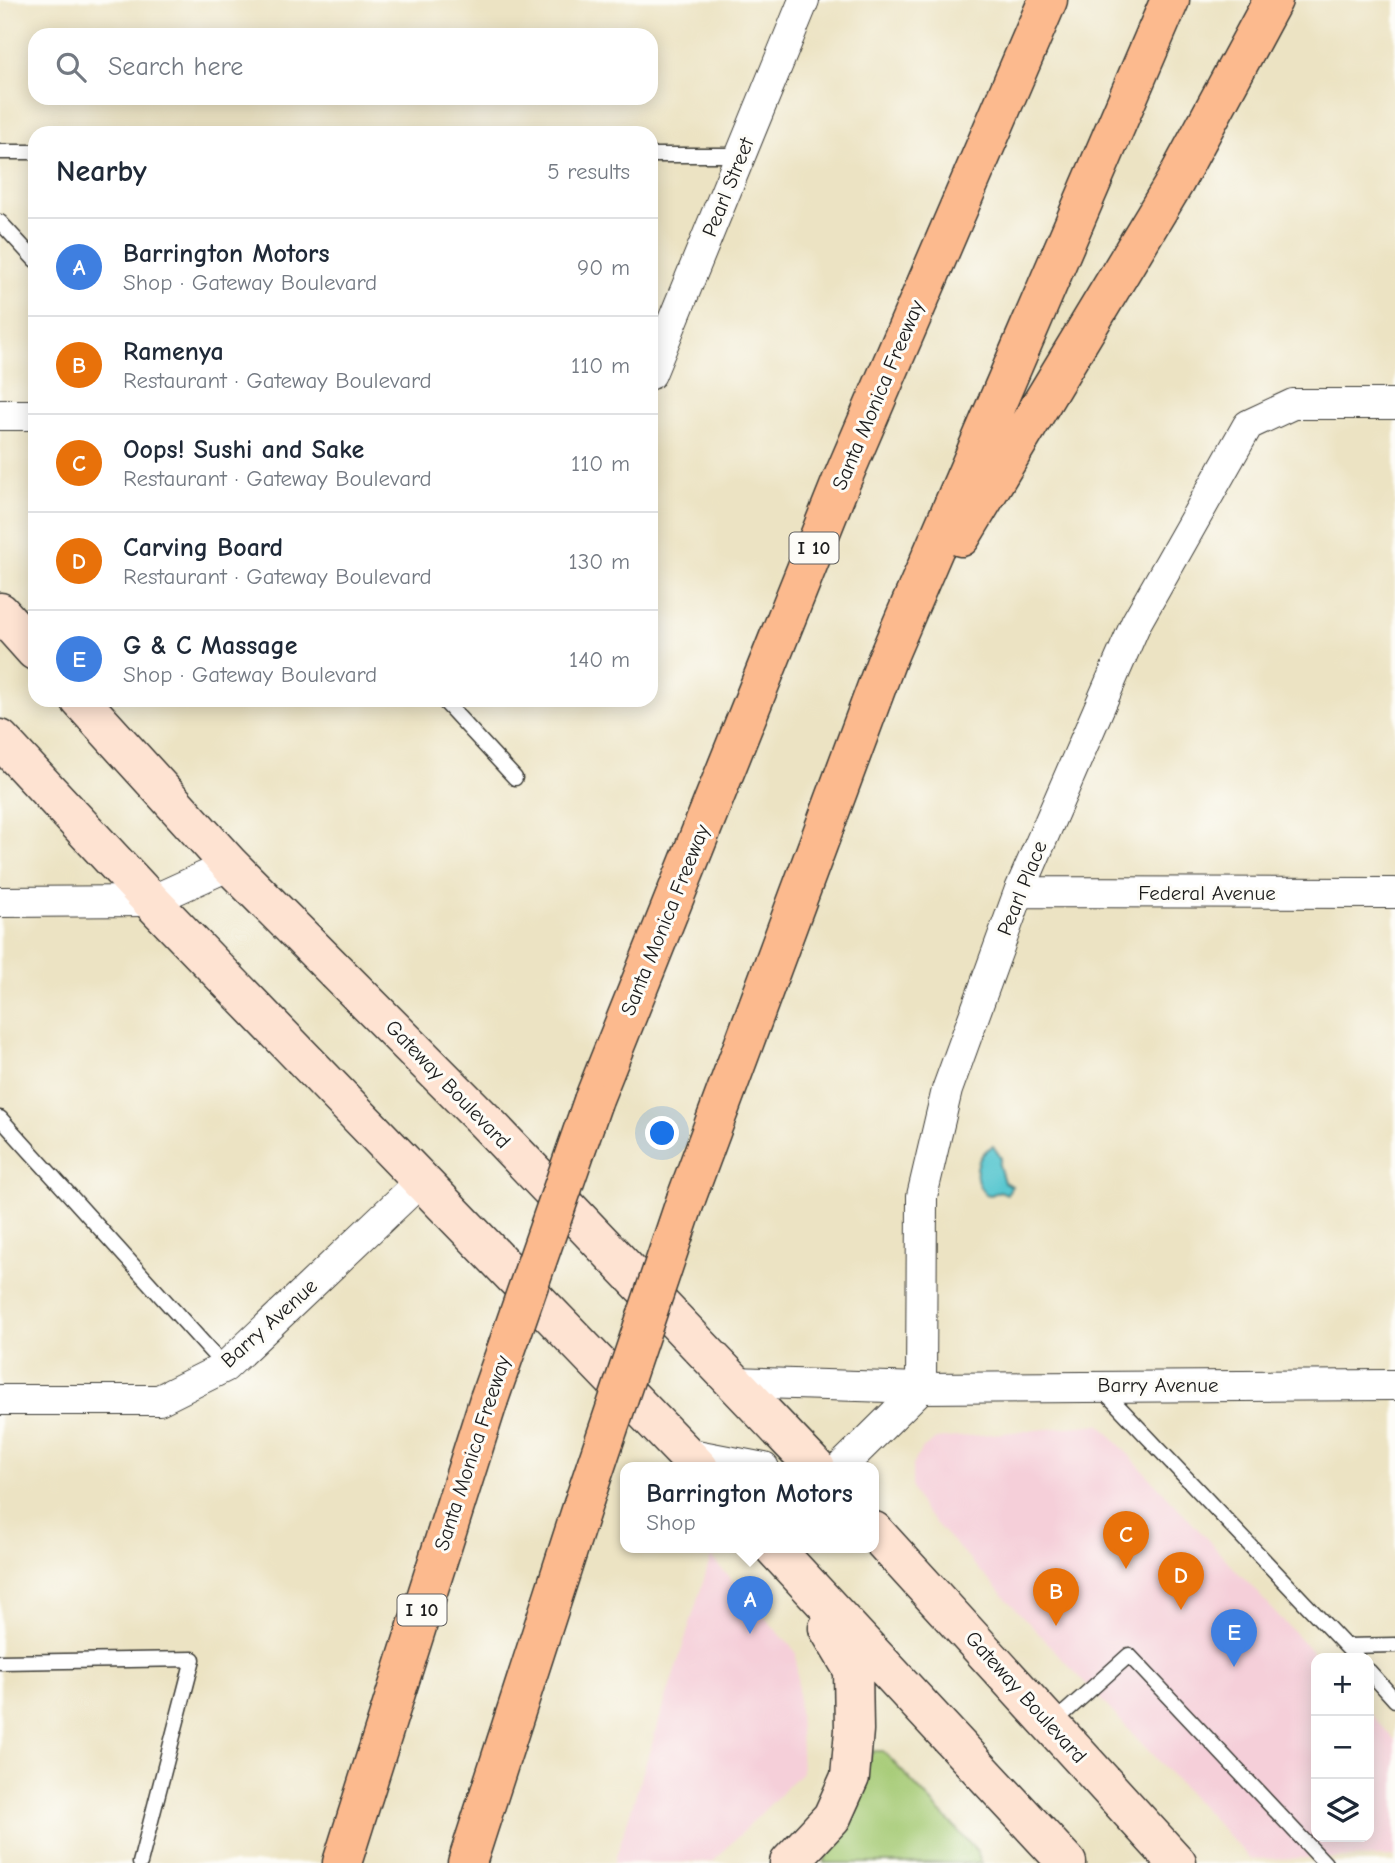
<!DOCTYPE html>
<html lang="en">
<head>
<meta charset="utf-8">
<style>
  :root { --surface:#fff; --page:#f6f6f7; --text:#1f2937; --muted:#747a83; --line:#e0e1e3; --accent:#1a73e8 }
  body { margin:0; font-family:"Comic Neue",sans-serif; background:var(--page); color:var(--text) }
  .controls { position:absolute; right:21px; bottom:21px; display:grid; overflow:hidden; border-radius:14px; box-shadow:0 4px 18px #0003 }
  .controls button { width:63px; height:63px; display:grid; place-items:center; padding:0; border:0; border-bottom:2px solid var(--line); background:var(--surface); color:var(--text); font:35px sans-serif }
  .you { position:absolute; left:663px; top:1134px; width:24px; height:24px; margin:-18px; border:5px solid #fff; border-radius:50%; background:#1a73e8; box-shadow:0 0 0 10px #1a73e833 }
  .badge { display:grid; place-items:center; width:46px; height:46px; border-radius:50%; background:var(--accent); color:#fff; font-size:23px; font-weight:700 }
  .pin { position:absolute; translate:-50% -58px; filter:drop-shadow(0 2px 4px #0008) }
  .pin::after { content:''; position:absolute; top:37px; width:24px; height:21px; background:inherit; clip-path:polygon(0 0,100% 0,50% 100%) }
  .popup { position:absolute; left:620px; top:1462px; width:259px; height:91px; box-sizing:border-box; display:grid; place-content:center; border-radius:14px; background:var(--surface); filter:drop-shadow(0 2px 5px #0005); font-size:23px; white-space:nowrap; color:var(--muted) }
  .popup b { font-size:26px; color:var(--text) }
  .popup::after { content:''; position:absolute; left:50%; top:100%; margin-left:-14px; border:14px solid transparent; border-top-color:var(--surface) }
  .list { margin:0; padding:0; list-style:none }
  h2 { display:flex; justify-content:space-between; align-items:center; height:91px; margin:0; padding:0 28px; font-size:30px }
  h2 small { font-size:23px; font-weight:400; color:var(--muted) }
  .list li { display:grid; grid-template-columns:46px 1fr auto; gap:21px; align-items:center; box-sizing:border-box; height:98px; padding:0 28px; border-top:2px solid var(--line) }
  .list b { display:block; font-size:26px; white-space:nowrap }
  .list p { margin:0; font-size:23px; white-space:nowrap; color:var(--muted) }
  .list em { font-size:23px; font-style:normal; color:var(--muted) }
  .icon { flex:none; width:38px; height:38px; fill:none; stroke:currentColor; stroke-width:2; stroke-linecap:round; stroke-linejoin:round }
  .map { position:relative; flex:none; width:1395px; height:1863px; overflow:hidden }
  .search { position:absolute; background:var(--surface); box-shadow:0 4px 18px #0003; left:28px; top:28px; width:630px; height:77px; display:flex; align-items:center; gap:18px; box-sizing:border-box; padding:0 24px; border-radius:21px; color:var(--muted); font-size:26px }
  .panel { position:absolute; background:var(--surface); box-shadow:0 4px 18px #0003; left:28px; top:126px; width:630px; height:581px; border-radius:21px }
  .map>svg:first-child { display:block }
  .built { fill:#f5cfd9 }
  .green { fill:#a5ca74; stroke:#607348; stroke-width:2 }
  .water { fill:#5ac7d0; stroke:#3b7276; stroke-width:2 }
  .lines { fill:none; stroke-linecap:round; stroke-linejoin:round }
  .service-casing { stroke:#3b3a35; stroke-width:17 }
  .minor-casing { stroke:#3b3a35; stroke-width:32 }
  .secondary-casing { stroke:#3b3a35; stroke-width:41 }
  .motorway-casing { stroke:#3b3a35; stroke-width:41 }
  .service { stroke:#fff; stroke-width:14 }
  .minor { stroke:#fff; stroke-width:30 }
  .secondary { stroke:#fee3d2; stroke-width:38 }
  .motorway { stroke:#fcba8e; stroke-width:38 }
  .motorway-bridge-casing { stroke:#3b3a35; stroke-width:41; stroke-linecap:butt }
  .motorway-bridge { stroke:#fcba8e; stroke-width:38 }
  .labels { text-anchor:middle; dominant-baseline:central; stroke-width:6; stroke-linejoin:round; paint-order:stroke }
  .shield { fill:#fdfcf7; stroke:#605f5e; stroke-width:2 }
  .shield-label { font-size:19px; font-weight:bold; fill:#1c1c1c }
  .street-label { font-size:21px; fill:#1c1c1c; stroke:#fdfcf7 }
</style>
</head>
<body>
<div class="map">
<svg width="1395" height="1863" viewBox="0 0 1395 1863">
  <rect width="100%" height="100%" fill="#fdfcf7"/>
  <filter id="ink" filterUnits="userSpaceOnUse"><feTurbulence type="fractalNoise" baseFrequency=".0143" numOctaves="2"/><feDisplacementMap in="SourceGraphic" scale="14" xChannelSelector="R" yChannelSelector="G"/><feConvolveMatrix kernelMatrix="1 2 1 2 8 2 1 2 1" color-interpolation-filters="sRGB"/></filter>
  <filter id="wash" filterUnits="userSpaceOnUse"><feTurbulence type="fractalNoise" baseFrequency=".00686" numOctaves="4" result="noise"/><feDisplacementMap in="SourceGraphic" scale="28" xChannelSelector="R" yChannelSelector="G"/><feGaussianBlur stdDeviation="1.57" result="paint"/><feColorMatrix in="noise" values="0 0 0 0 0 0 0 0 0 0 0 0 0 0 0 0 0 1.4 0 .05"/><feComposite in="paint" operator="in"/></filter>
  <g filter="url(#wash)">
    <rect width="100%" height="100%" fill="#ece3c3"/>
    <!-- built -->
    <path class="built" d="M1100 1424 1318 1658 1316 1837H1369V1712L1395 1740V1857L1250 1859 924 1511 912 1489V1467L921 1450 936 1439Z
      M711 1557 796 1652 802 1772 713 1862 614 1863Z"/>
    <!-- green -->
    <path class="green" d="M873 1751H883L977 1851 981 1863H824C829 1845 844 1837 852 1821 864 1799 860 1771 873 1751Z"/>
    <!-- water -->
    <path class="water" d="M993 1146 1001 1158 999 1165 1004 1182 1012 1186 1007 1194 1000 1191 991 1195 985 1194C971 1179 975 1155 993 1146Z"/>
  </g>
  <g filter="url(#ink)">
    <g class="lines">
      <!-- service casing -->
      <g class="service-casing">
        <path id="service" d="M0 152H35
          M651 155H741
          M0 222 35 260
          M443 700 515 778
          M0 1118 225 1367
          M1101 1388 1357 1658
          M1347 1646 1395 1645
          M0 1662 193 1659 140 1863
          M1369 1671 1395 1700
          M1051 1725 1129 1655 1325 1863"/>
      </g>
      <!-- minor casing -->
      <g class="minor-casing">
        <path id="minor" d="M651 374 804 0
          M0 415H35
          M1019 892 1395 893
          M0 902 151 901 230 865
          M734 1382 921 1388 1395 1385
          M921 1388 922 1196 947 1090 1019 892 1136 623 1248 425 1293 404H1395
          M0 1400H159L225 1367 422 1180
          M686 1453 764 1468
          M840 1468 921 1388"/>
      </g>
      <!-- secondary casing -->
      <g class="secondary-casing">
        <path id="secondary" d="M0 612 35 651
          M80 700 230 865 486 1122 816 1468
          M0 739 151 901 699 1468
          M874 1531 1177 1863
          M774 1548 1067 1863
          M789 1863 832 1817 850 1777 854 1730 853 1670 828 1628"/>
      </g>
      <!-- motorway casing -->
      <g class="motorway-casing">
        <path id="motorway" d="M961 537 1175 182 1273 0
          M593 1101 841 482 1048 0
          M686 1199 887 659 1170 0
          M342 1863 489 1399
          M467 1863 584 1501"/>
      </g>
      <!-- service -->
      <use href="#service" class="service"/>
      <!-- minor -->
      <use href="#minor" class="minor"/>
      <!-- secondary -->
      <use href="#secondary" class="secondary"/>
      <!-- motorway -->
      <use href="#motorway" class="motorway"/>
      <!-- motorway-bridge casing -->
      <g class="motorway-bridge-casing">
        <path id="motorway-bridge" d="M489 1399 593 1101
          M584 1501 686 1199"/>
      </g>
      <!-- motorway-bridge -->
      <use href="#motorway-bridge" class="motorway-bridge"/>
    </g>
  </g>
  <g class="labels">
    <!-- shield labels -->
    <g class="shield">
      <rect x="789.5" y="532.5" width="49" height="31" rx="5"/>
      <rect x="397.5" y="1594.5" width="49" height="31" rx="5"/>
    </g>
    <g class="shield-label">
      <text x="814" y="548">I 10</text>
      <text x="422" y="1610">I 10</text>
    </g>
    <!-- street labels -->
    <g class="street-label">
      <text transform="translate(728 187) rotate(-68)">Pearl Street</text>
      <text transform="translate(878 395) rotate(-67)">Santa Monica Freeway</text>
      <text transform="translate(1022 888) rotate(-68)">Pearl Place</text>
      <text x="1207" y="893">Federal Avenue</text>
      <text transform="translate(665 920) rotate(-68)">Santa Monica Freeway</text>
      <text transform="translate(448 1084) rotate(46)">Gateway Boulevard</text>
      <text transform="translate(269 1323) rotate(-42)">Barry Avenue</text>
      <text x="1158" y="1385">Barry Avenue</text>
      <text transform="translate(472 1453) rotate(-72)">Santa Monica Freeway</text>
      <text transform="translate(1026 1697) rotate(48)">Gateway Boulevard</text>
    </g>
  </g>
</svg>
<div class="controls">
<button>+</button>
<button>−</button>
<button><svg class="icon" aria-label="layers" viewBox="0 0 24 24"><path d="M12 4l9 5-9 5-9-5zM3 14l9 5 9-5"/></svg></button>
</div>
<div class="you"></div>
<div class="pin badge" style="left:750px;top:1634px;background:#3f7fe0">A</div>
<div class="popup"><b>Barrington Motors</b>Shop</div>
<div class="pin badge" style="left:1056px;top:1626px;background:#e8710a">B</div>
<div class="pin badge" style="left:1126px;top:1569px;background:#e8710a">C</div>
<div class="pin badge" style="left:1181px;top:1610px;background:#e8710a">D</div>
<div class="pin badge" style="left:1234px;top:1667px;background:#3f7fe0">E</div>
<div class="search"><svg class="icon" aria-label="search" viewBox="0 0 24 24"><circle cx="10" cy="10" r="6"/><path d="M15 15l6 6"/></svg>Search here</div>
<section class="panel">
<h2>Nearby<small>5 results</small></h2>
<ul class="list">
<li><span class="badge" style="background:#3f7fe0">A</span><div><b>Barrington Motors</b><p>Shop · Gateway Boulevard</p></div><em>90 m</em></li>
<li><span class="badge" style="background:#e8710a">B</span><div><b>Ramenya</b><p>Restaurant · Gateway Boulevard</p></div><em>110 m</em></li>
<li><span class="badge" style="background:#e8710a">C</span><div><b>Oops! Sushi and Sake</b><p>Restaurant · Gateway Boulevard</p></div><em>110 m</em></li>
<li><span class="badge" style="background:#e8710a">D</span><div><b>Carving Board</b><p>Restaurant · Gateway Boulevard</p></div><em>130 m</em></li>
<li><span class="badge" style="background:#3f7fe0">E</span><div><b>G &amp; C Massage</b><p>Shop · Gateway Boulevard</p></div><em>140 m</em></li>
</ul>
</section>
</div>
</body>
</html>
